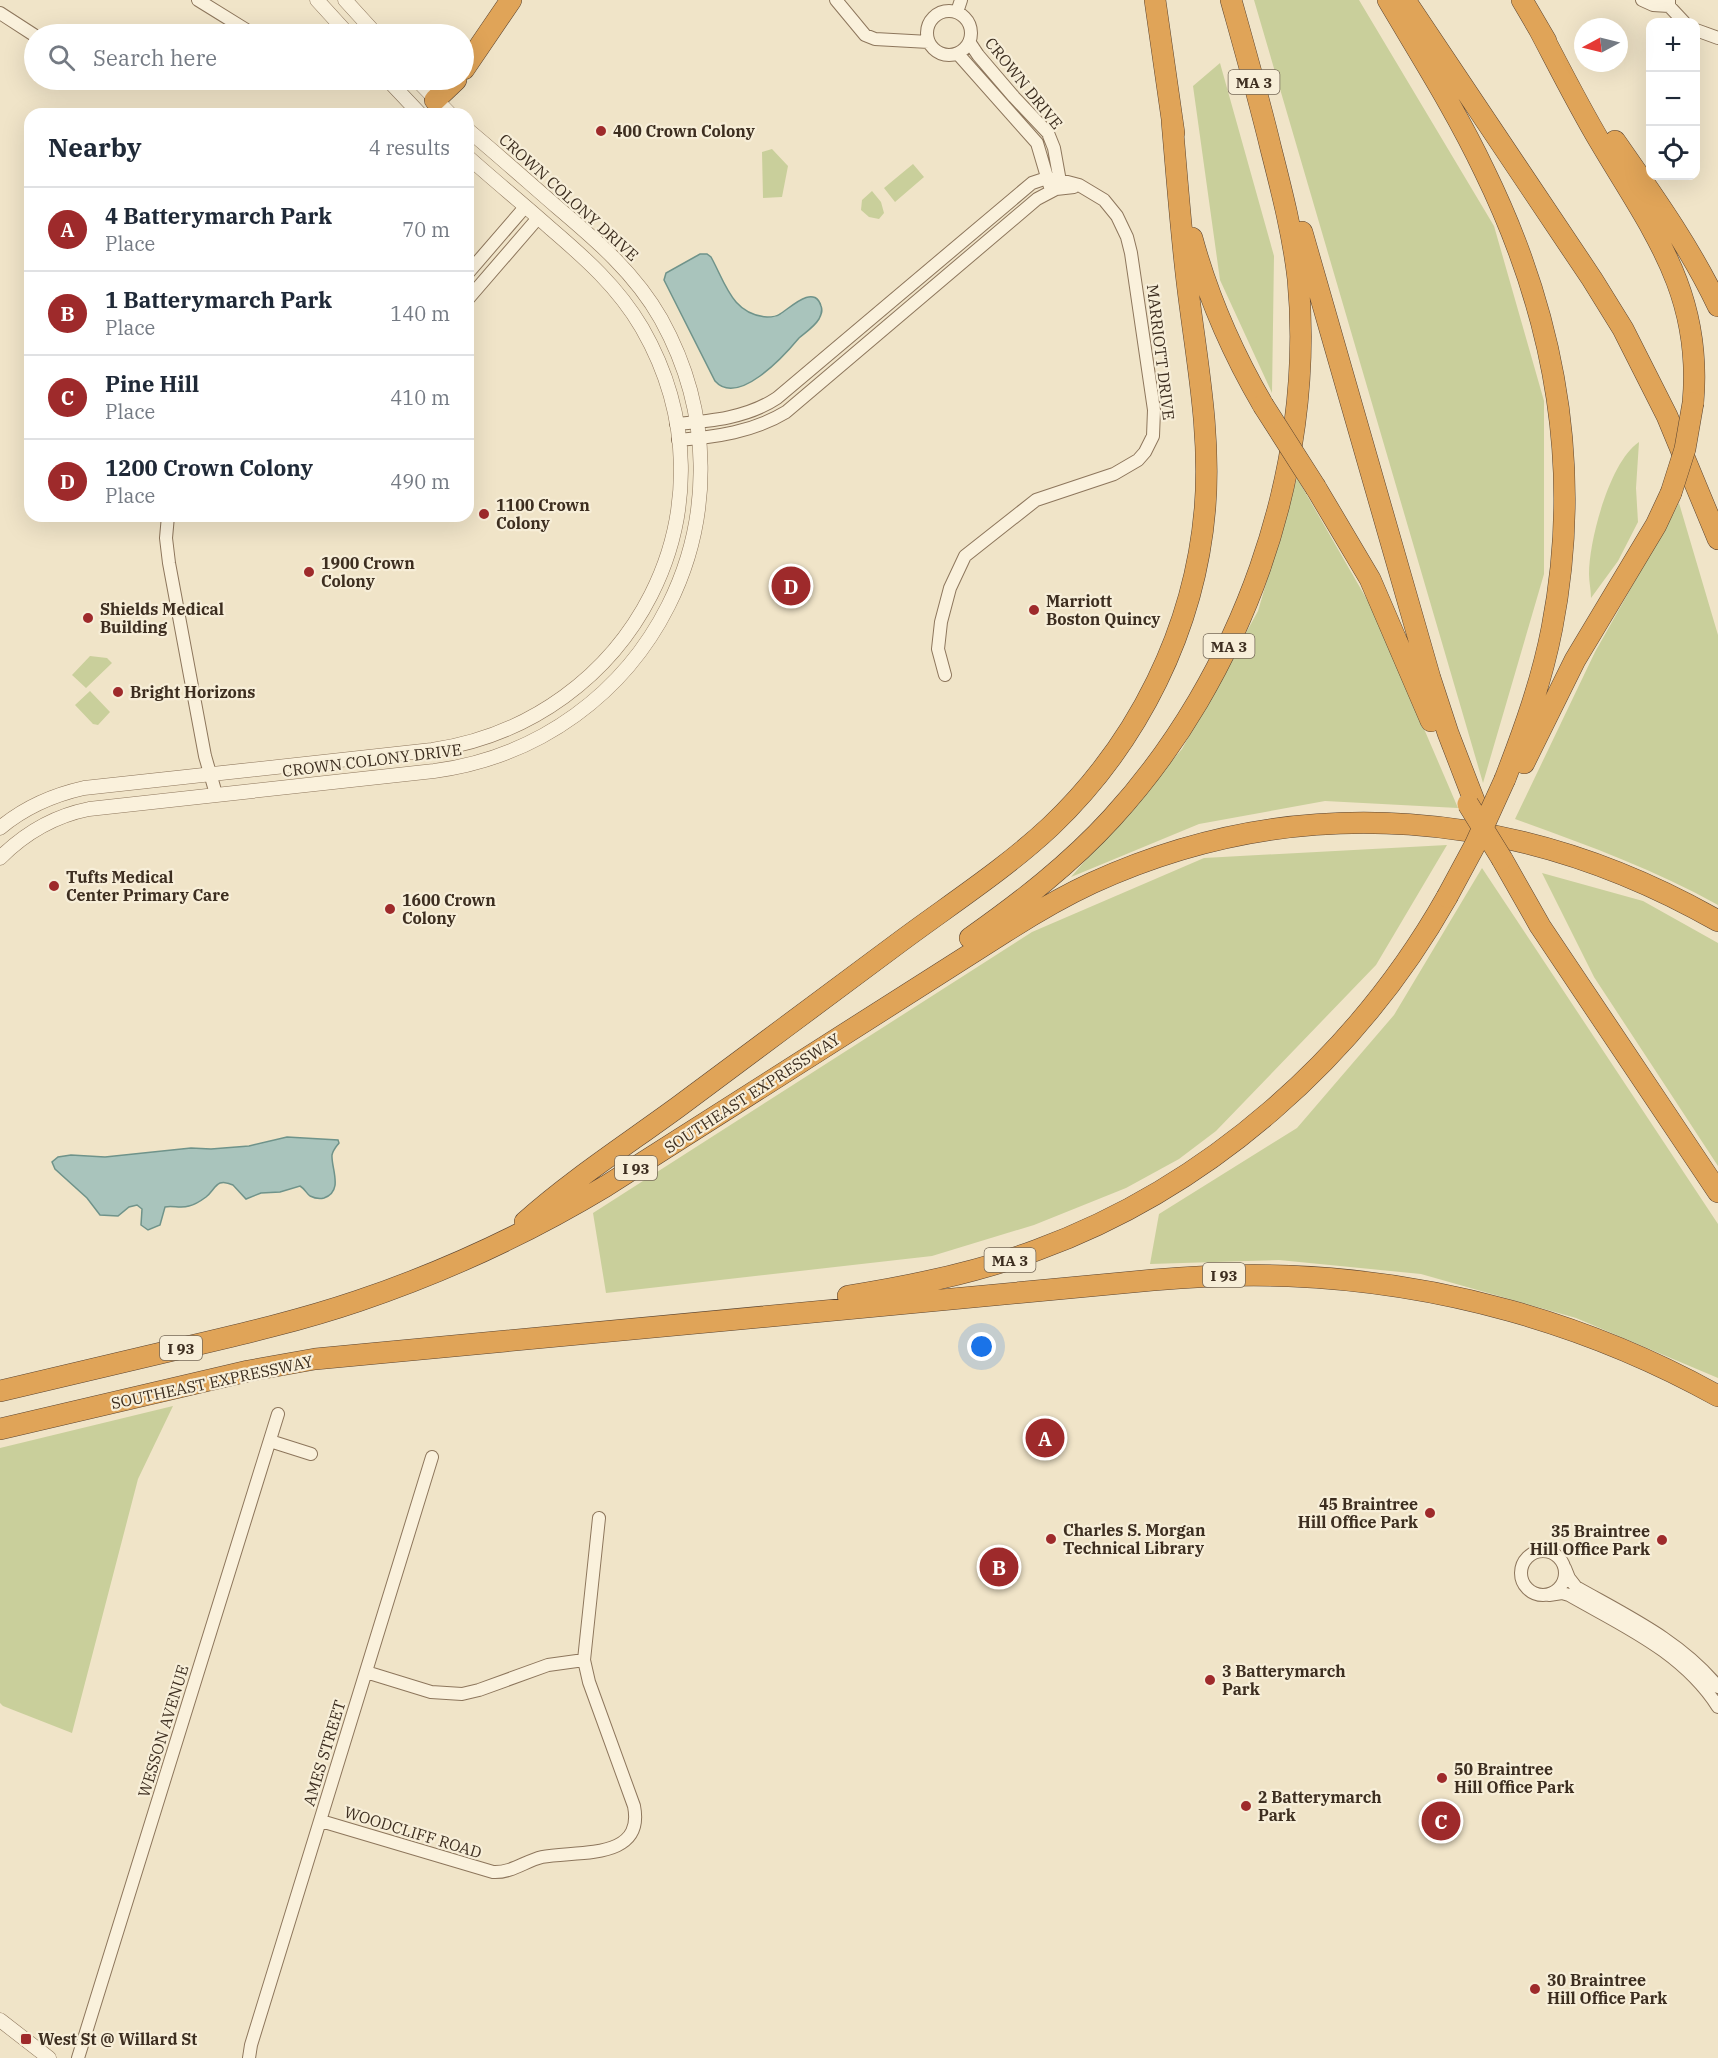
<!DOCTYPE html>
<html lang="en">
<head>
<meta charset="utf-8">
<style>
  :root { --surface:#fff; --page:#f2f2f3; --text:#1f2937; --muted:#747a83; --line:#e0e1e3; --accent:#9e2a2b }
  body { margin:0; font-family:"IBM Plex Serif",serif; background:var(--page); color:var(--text) }
  .controls { position:absolute; right:18px; top:18px; display:grid; overflow:hidden; border-radius:12px; box-shadow:0 6px 24px #0002 }
  .controls button { width:54px; height:54px; display:grid; place-items:center; padding:0; border:0; border-bottom:2px solid var(--line); background:var(--surface); color:var(--text); font:30px sans-serif }
  .compass { position:absolute; left:1574px; top:18px; width:54px; height:54px; border-radius:50%; background:var(--surface); box-shadow:0 6px 24px #0002; rotate:263deg }
  .you { position:absolute; left:982px; top:1347px; width:21px; height:21px; margin:-15px; border:4px solid #fff; border-radius:50%; background:#1a73e8; box-shadow:0 0 0 9px #1a73e833 }
  .badge { display:grid; place-items:center; width:39px; height:39px; border-radius:50%; background:var(--accent); color:#fff; font-size:20px; font-weight:700 }
  .pin { position:absolute; translate:-50% -50%; border:3px solid #fff; box-shadow:0 2px 6px #0006 }
  .list { margin:0; padding:0; list-style:none }
  h2 { display:flex; justify-content:space-between; align-items:center; height:78px; margin:0; padding:0 24px; font-size:26px }
  h2 small { font-size:20px; font-weight:400; color:var(--muted) }
  .list li { display:grid; grid-template-columns:39px 1fr auto; gap:18px; align-items:center; box-sizing:border-box; height:84px; padding:0 24px; border-top:2px solid var(--line) }
  .list b { display:block; font-size:22px; white-space:nowrap }
  .list p { margin:0; font-size:20px; white-space:nowrap; color:var(--muted) }
  .list em { font-size:20px; font-style:normal; color:var(--muted) }
  .icon { flex:none; width:33px; height:33px; fill:none; stroke:currentColor; stroke-width:2; stroke-linecap:round; stroke-linejoin:round }
  .map { position:relative; flex:none; width:1718px; height:2058px; overflow:hidden }
  .search { position:absolute; background:var(--surface); box-shadow:0 6px 24px #0002; left:24px; top:24px; width:450px; height:66px; display:flex; align-items:center; gap:15px; box-sizing:border-box; padding:0 21px; border-radius:33px; color:var(--muted); font-size:22px }
  .panel { position:absolute; background:var(--surface); box-shadow:0 6px 24px #0002; left:24px; top:108px; width:450px; height:414px; border-radius:18px }
  .map>svg:first-child { display:block }
  .green { fill:#c9cf9b }
  .water { fill:#a9c4bc; stroke:#6f938a; stroke-width:1.5 }
  .lines { fill:none; stroke-linecap:round; stroke-linejoin:round }
  .minor-casing { stroke:#8d765c; stroke-width:14 }
  .tertiary-casing { stroke:#8d765c; stroke-width:15 }
  .motorway-casing { stroke:#5b4430; stroke-width:22 }
  .minor { stroke:#faf1dc; stroke-width:12 }
  .tertiary { stroke:#faf1dc; stroke-width:14 }
  .motorway { stroke:#e0a458; stroke-width:21 }
  .motorway-bridge-casing { stroke:#5b4430; stroke-width:22; stroke-linecap:butt }
  .motorway-bridge { stroke:#e0a458; stroke-width:21 }
  .poi-dot { fill:#9e2a2b; stroke:#f7eed8; stroke-width:2 }
  .labels { text-anchor:middle; dominant-baseline:central; stroke-width:4.5; stroke-linejoin:round; paint-order:stroke }
  .shield { fill:#f7eed8; stroke:#756857; stroke-width:1.5 }
  .shield-label { font-size:15px; font-weight:bold; fill:#3d2e20 }
  .street-label { font-size:16px; fill:#3d2e20; stroke:#f7eed8 }
  .poi-label { font-size:16px; font-weight:bold; fill:#3d2e20; stroke:#f7eed8; text-anchor:start }
</style>
</head>
<body>
<div class="map">
<svg width="1718" height="2058" viewBox="0 0 1718 2058">
  <rect width="100%" height="100%" fill="#f0e4c8"/>
  <!-- green -->
  <path class="green" d="M1254 0H1359L1494 226 1544 401V574L1483 783Z
    M1220 63 1274 256 1272 393 1220 280 1193 86Z
    M772 149 788 166 782 197 763 198 762 152Z
    M913 164 924 177 895 202 884 188Z
    M872 191 881 202 884 213 879 219 869 217 861 210 862 200Z
    M1639 442 1636 488 1638 522 1618 561 1591 598C1591 590 1589 582 1589 574 1589 540 1610 461 1639 442Z
    M1297 478 1373 610 1458 808 1325 801 1199 824 1071 877 1182 749 1258 611Z
    M1679 503 1718 635V905C1654 869 1584 844 1515 819L1595 652Z
    M90 656 107 658 112 663 86 688 72 675Z
    M90 691 110 712 98 725 93 724 75 705Z
    M1447 845 1376 965 1216 1131 1179 1159 1126 1188 1034 1225 932 1256 606 1293 593 1213 1032 932 1204 858Z
    M1482 868 1718 1224V1378L1576 1318 1421 1274 1279 1260 1150 1264 1159 1214 1297 1128 1394 1015Z
    M1542 873 1643 901 1718 943V1166L1594 977Z
    M173 1406 138 1479 72 1733 3 1706 0 1703V1448Z"/>
  <!-- water -->
  <path class="water" d="M700 254H707L711 257C725 282 732 315 767 317 772 317 776 317 780 314 789 309 814 283 821 306 823 311 821 315 819 319 814 327 806 332 799 338 784 356 738 407 715 381L664 280 666 273Z
    M287 1137 338 1140 339 1143C336 1147 333 1150 332 1155 331 1168 344 1191 324 1198 320 1199 314 1198 310 1196 306 1193 305 1189 300 1186L280 1192 261 1193 246 1199 233 1185C216 1177 216 1189 206 1197 202 1200 194 1205 189 1206 180 1209 173 1205 165 1207L160 1225 148 1230 141 1225 142 1209 137 1205 129 1207 118 1216 100 1215 87 1198 55 1169 52 1162 58 1157 71 1155 105 1157 191 1148 211 1149 249 1146Z"/>
  <g class="lines">
    <!-- minor casing -->
    <g class="minor-casing">
      <path id="minor" d="M198 0 253 34
        M836 0 865 35 875 39 929 42
        M1642 0 1653 5 1669 6V0
        M1669 6 1684 22
        M927 33a22 22 0 1 1 44 0a22 22 0 1 1-44 0Z
        M957 12 961 0
        M0 13 34 35
        M1696 30 1718 38
        M970 43 978 55 1014 97 1048 133 1054 148 1061 187
        M958 54 1037 143 1050 187
        M468 273 525 207
        M468 299 538 218
        M676 424C711 421 747 418 777 398L1032 183 1044 179 1060 180 1079 185 1104 200 1117 216 1127 237 1131 253 1154 410 1153 436 1145 452 1138 460 1114 474 1036 500 965 556 950 588 941 622 938 649 945 675
        M678 440C716 437 753 432 786 412L1037 199 1056 189 1074 187
        M168 516 166 538 169 563 205 756 216 794
        M270 1441 311 1454
        M1521 1573a22 22 0 1 1 44 0a22 22 0 1 1-44 0Z
        M1565 1568 1569 1578 1576 1587C1627 1616 1681 1641 1718 1687
        M1549 1595 1562 1593 1569 1595C1623 1626 1683 1652 1718 1707
        M366 1672 431 1692 462 1694 479 1690 548 1665 584 1660
        M321 1821 493 1872C512 1873 525 1861 542 1857 574 1850 645 1862 634 1806L589 1682 584 1660 599 1518
        M78 2058 278 1414
        M249 2058 251 2045 432 1457"/>
    </g>
    <!-- tertiary casing -->
    <g class="tertiary-casing">
      <path id="tertiary" d="M317 0 348 34
        M345 0 376 34
        M388 80 420 114
        M417 80 450 114
        M0 828C25 807 53 795 84 788L432 750C633 720 745 507 642 328 618 287 585 258 550 228 523 204 495 181 468 157
        M0 858C25 833 54 816 89 809L434 771C650 742 767 510 661 319 635 273 596 240 557 207 527 181 498 155 468 130
        M0 2020 49 2058"/>
    </g>
    <!-- motorway casing -->
    <g class="motorway-casing">
      <path id="motorway" d="M1155 0 1174 133
        M1388 0C1421 56 1456 111 1484 170 1555 315 1583 468 1552 628 1542 680 1524 730 1505 779
        M1405 0 1592 279 1623 329 1667 416 1718 539
        M1522 0 1546 41
        M1539 29C1559 67 1578 105 1600 142 1652 230 1703 293 1693 403
        M464 69 511 0
        M435 100 456 80
        M1615 141C1652 194 1690 247 1718 306
        M1302 232 1430 678 1448 733 1475 803
        M1192 238C1208 297 1232 352 1263 405
        M1316 488 1370 579 1431 721
        M1524 763 1575 660 1656 525 1671 493
        M1502 859 1540 926 1718 1192
        M970 938C1021 902 1070 864 1112 818 1241 677 1316 471 1298 279 1293 235 1282 192 1271 149 1259 99 1245 50 1231 0
        M525 1222C572 1180 626 1145 678 1107 750 1054 821 1000 893 947 946 907 1003 871 1051 826 1138 743 1195 629 1205 508 1211 434 1197 363 1188 290 1181 234 1177 177 1172 121
        M848 1296C912 1286 976 1273 1037 1250 1209 1187 1357 1056 1447 897
        M0 1391C59 1377 118 1363 178 1349 238 1335 299 1321 358 1301 444 1272 528 1233 606 1186L1005 932C1033 914 1062 897 1092 883 1300 788 1522 809 1718 921
        M0 1429 248 1371 315 1359 1153 1280C1199 1276 1244 1274 1289 1276 1439 1282 1587 1323 1718 1396"/>
    </g>
    <!-- minor -->
    <use href="#minor" class="minor"/>
    <!-- tertiary -->
    <use href="#tertiary" class="tertiary"/>
    <!-- motorway -->
    <use href="#motorway" class="motorway"/>
    <!-- motorway-bridge casing -->
    <g class="motorway-bridge-casing">
      <path id="motorway-bridge" d="M1263 405 1316 488
        M1671 493 1685 449 1693 403
        M1468 804 1502 859
        M1447 897 1475 845 1505 779"/>
    </g>
    <!-- motorway-bridge -->
    <use href="#motorway-bridge" class="motorway-bridge"/>
  </g>
  <!-- markers -->
  <g class="poi-dot">
    <circle cx="601" cy="131" r="6"/>
    <circle cx="484" cy="514" r="6"/>
    <circle cx="309" cy="572" r="6"/>
    <circle cx="1034" cy="610" r="6"/>
    <circle cx="88" cy="618" r="6"/>
    <circle cx="118" cy="692" r="6"/>
    <circle cx="54" cy="886" r="6"/>
    <circle cx="390" cy="909" r="6"/>
    <circle cx="1430" cy="1513" r="6"/>
    <circle cx="1051" cy="1539" r="6"/>
    <circle cx="1662" cy="1540" r="6"/>
    <circle cx="1210" cy="1680" r="6"/>
    <circle cx="1442" cy="1778" r="6"/>
    <circle cx="1246" cy="1806" r="6"/>
    <circle cx="1535" cy="1989" r="6"/>
    <rect x="20" y="2033" width="12" height="12" rx="3"/>
  </g>
  <g class="labels">
    <!-- shield labels -->
    <g class="shield">
      <rect x="1228.5" y="70" width="51" height="24" rx="4.5"/>
      <rect x="1203.5" y="634" width="51" height="24" rx="4.5"/>
      <rect x="615" y="1156" width="42" height="24" rx="4.5"/>
      <rect x="984.5" y="1248" width="51" height="24" rx="4.5"/>
      <rect x="1203" y="1263" width="42" height="24" rx="4.5"/>
      <rect x="160" y="1336" width="42" height="24" rx="4.5"/>
    </g>
    <g class="shield-label">
      <text x="1254" y="82">MA 3</text>
      <text x="1229" y="646">MA 3</text>
      <text x="636" y="1168">I 93</text>
      <text x="1010" y="1260">MA 3</text>
      <text x="1224" y="1275">I 93</text>
      <text x="181" y="1348">I 93</text>
    </g>
    <!-- street labels -->
    <g class="street-label">
      <text transform="translate(1024 83) rotate(51)">CROWN DRIVE</text>
      <text transform="translate(569 197) rotate(42)">CROWN COLONY DRIVE</text>
      <text transform="translate(1161 352) rotate(83)">MARRIOTT DRIVE</text>
      <text transform="translate(372 760) rotate(-7)">CROWN COLONY DRIVE</text>
      <text transform="translate(752 1093) rotate(-33)">SOUTHEAST EXPRESSWAY</text>
      <text transform="translate(212 1382) rotate(-12)">SOUTHEAST EXPRESSWAY</text>
      <text transform="translate(163 1731) rotate(-73)">WESSON AVENUE</text>
      <text transform="translate(324 1753) rotate(-73)">AMES STREET</text>
      <text transform="translate(413 1832) rotate(17)">WOODCLIFF ROAD</text>
    </g>
    <!-- poi labels -->
    <g class="poi-label">
      <text x="613" y="131">400 Crown Colony</text>
      <text x="496" y="505">1100 Crown<tspan x="496" dy="18">Colony</tspan></text>
      <text x="321" y="563">1900 Crown<tspan x="321" dy="18">Colony</tspan></text>
      <text x="1046" y="601">Marriott<tspan x="1046" dy="18">Boston Quincy</tspan></text>
      <text x="100" y="609">Shields Medical<tspan x="100" dy="18">Building</tspan></text>
      <text x="130" y="692">Bright Horizons</text>
      <text x="66" y="877">Tufts Medical<tspan x="66" dy="18">Center Primary Care</tspan></text>
      <text x="402" y="900">1600 Crown<tspan x="402" dy="18">Colony</tspan></text>
      <text x="1418" y="1504" text-anchor="end">45 Braintree<tspan x="1418" dy="18">Hill Office Park</tspan></text>
      <text x="1063" y="1530">Charles S. Morgan<tspan x="1063" dy="18">Technical Library</tspan></text>
      <text x="1650" y="1531" text-anchor="end">35 Braintree<tspan x="1650" dy="18">Hill Office Park</tspan></text>
      <text x="1222" y="1671">3 Batterymarch<tspan x="1222" dy="18">Park</tspan></text>
      <text x="1454" y="1769">50 Braintree<tspan x="1454" dy="18">Hill Office Park</tspan></text>
      <text x="1258" y="1797">2 Batterymarch<tspan x="1258" dy="18">Park</tspan></text>
      <text x="1547" y="1980">30 Braintree<tspan x="1547" dy="18">Hill Office Park</tspan></text>
      <text x="38" y="2039">West St @ Willard St</text>
    </g>
  </g>
</svg>
<div class="controls">
<button>+</button>
<button>−</button>
<button><svg class="icon" aria-label="locate" viewBox="0 0 24 24"><circle cx="12" cy="12" r="6"/><path d="M12 2v4M12 18v4M2 12h4M18 12h4"/></svg></button>
</div>
<svg class="compass" viewBox="-18 -18 36 36"><path d="M0-13l5 13h-10z" fill="#e53935"/><path d="M0 13l5-13h-10z" fill="#747a83"/></svg>
<div class="you"></div>
<div class="pin badge" style="left:1045px;top:1438px">A</div>
<div class="pin badge" style="left:999px;top:1567px">B</div>
<div class="pin badge" style="left:1441px;top:1821px">C</div>
<div class="pin badge" style="left:791px;top:586px">D</div>
<div class="search"><svg class="icon" aria-label="search" viewBox="0 0 24 24"><circle cx="10" cy="10" r="6"/><path d="M15 15l6 6"/></svg>Search here</div>
<section class="panel">
<h2>Nearby<small>4 results</small></h2>
<ul class="list">
<li><span class="badge">A</span><div><b>4 Batterymarch Park</b><p>Place</p></div><em>70 m</em></li>
<li><span class="badge">B</span><div><b>1 Batterymarch Park</b><p>Place</p></div><em>140 m</em></li>
<li><span class="badge">C</span><div><b>Pine Hill</b><p>Place</p></div><em>410 m</em></li>
<li><span class="badge">D</span><div><b>1200 Crown Colony</b><p>Place</p></div><em>490 m</em></li>
</ul>
</section>
</div>
</body>
</html>
